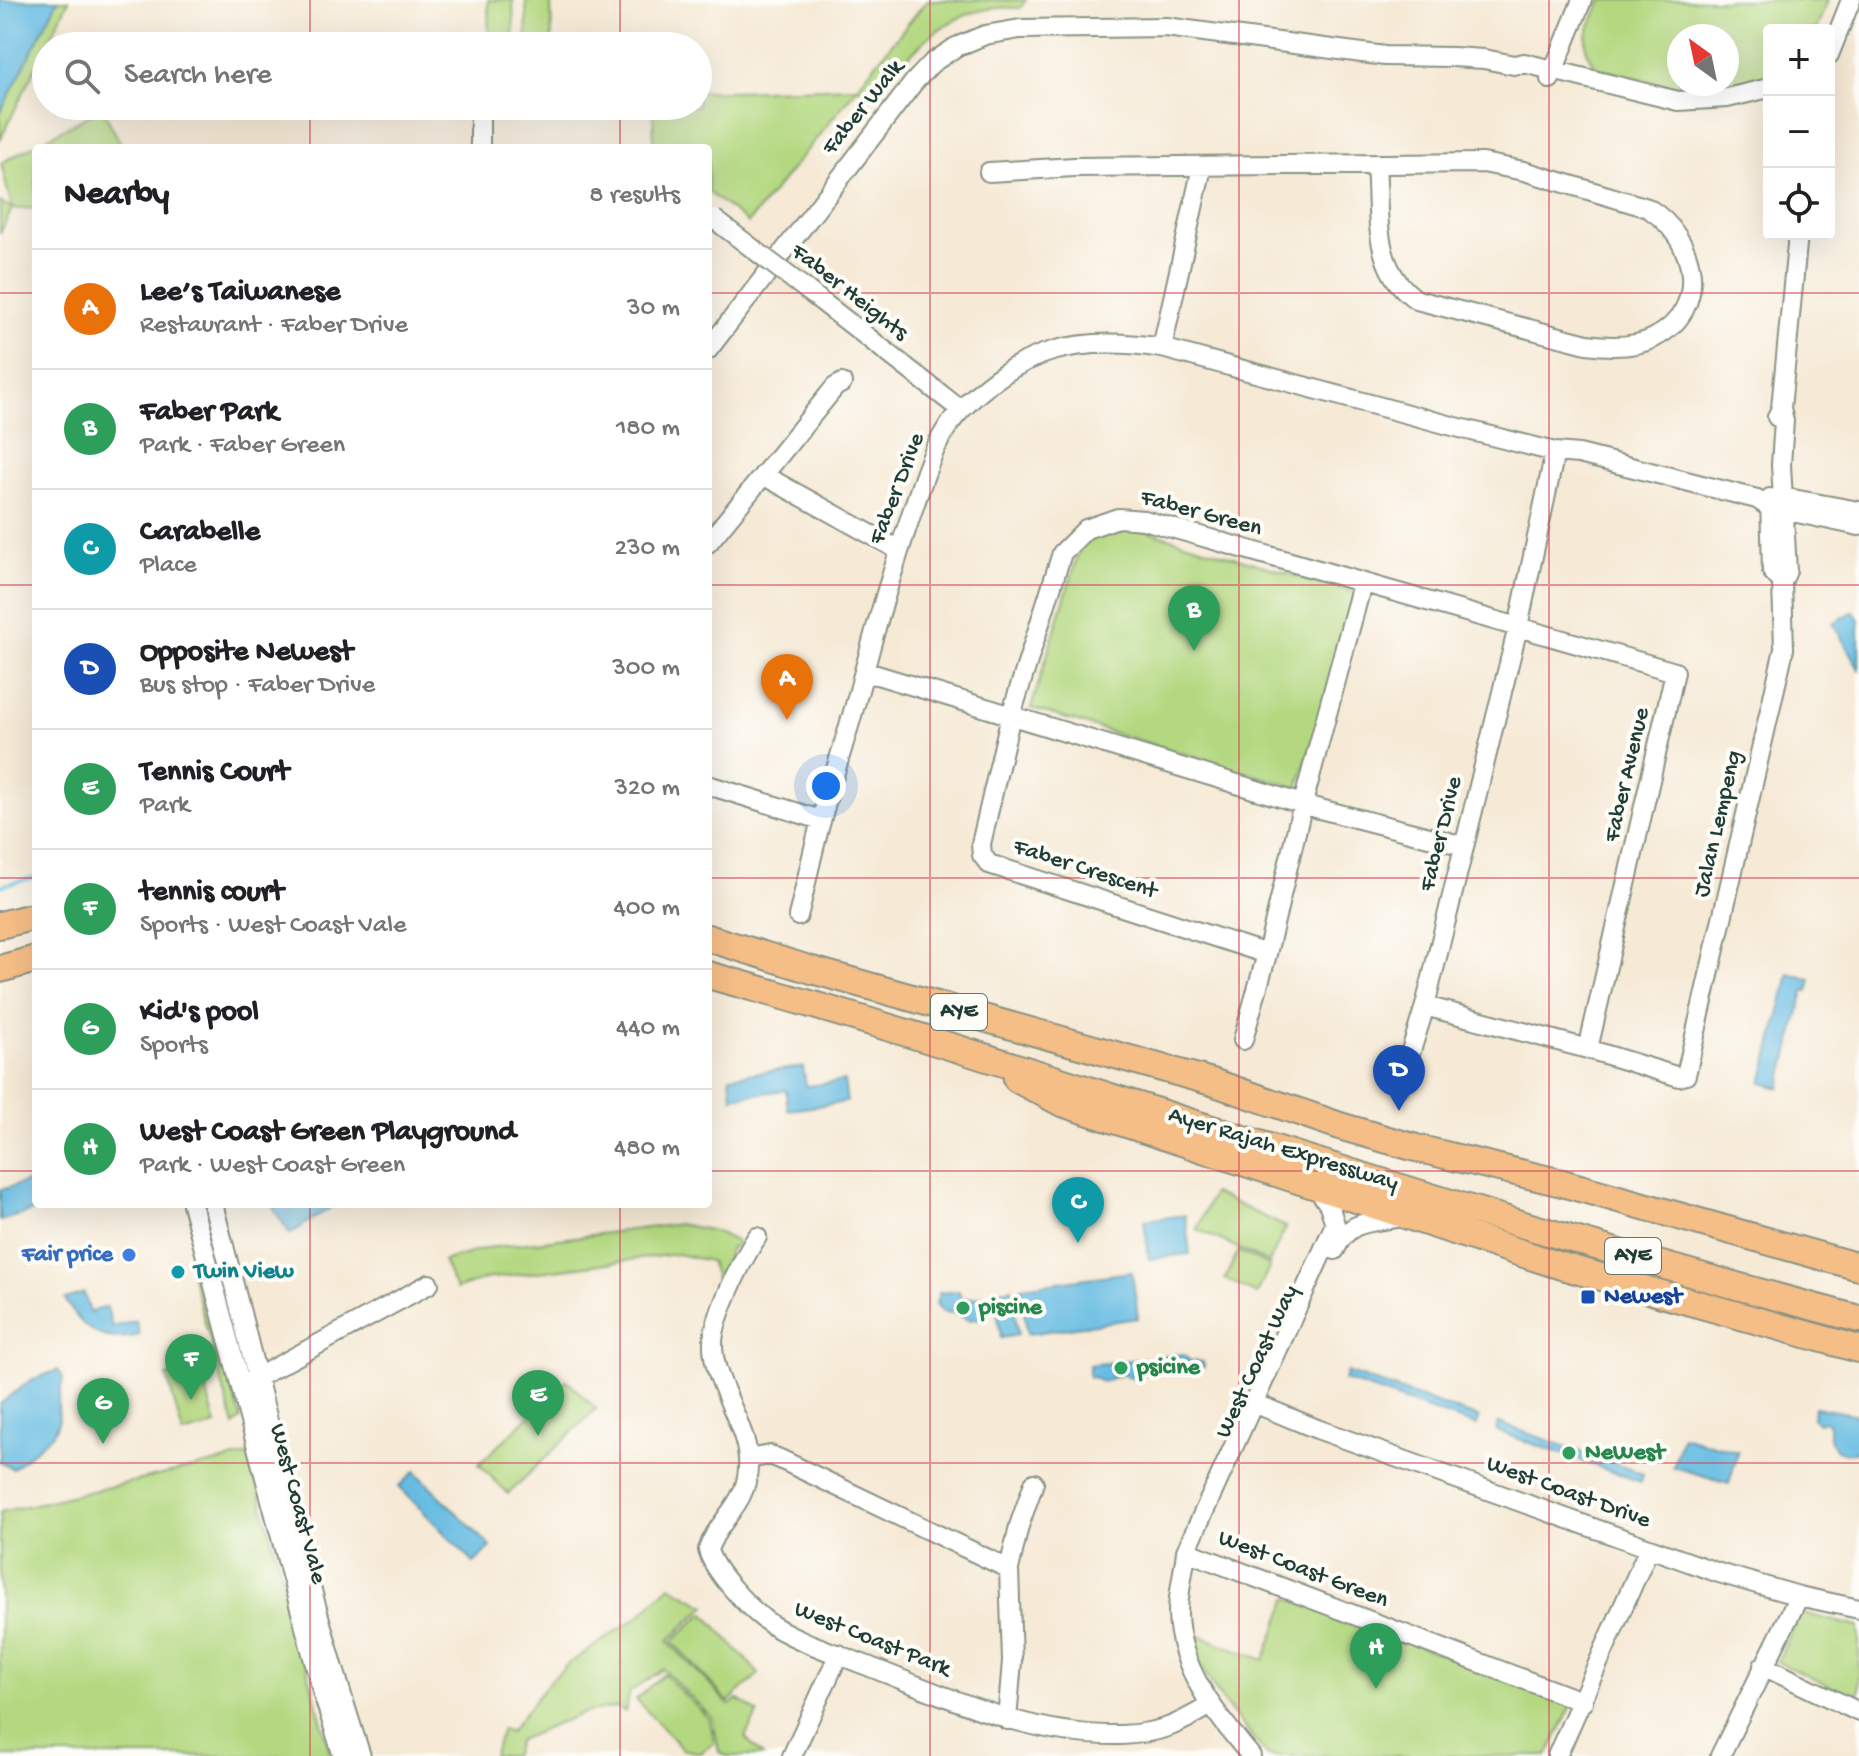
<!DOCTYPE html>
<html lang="en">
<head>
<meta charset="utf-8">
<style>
  :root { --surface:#fff; --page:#f6f6f6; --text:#202124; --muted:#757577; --line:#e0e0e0; --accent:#0f766e }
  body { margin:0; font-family:"Gochi Hand",sans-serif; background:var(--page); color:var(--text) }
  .controls { position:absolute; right:24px; top:24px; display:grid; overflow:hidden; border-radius:8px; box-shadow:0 8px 32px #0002 }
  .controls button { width:72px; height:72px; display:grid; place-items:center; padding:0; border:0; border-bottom:2px solid var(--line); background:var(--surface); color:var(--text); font:40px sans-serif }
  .compass { position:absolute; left:1667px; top:24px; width:72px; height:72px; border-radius:50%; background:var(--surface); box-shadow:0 8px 32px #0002; rotate:327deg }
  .you { position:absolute; left:826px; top:786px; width:28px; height:28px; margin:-20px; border:6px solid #fff; border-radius:50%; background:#1a73e8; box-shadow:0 0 0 12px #1a73e833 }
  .badge { display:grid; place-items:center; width:52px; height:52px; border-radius:50%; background:var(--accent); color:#fff; font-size:26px; font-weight:700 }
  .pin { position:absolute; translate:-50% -66px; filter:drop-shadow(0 2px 4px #0008) }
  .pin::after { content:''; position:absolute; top:42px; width:28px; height:24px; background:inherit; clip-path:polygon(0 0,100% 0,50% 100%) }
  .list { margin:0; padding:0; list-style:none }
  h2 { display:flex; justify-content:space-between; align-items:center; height:104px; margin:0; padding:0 32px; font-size:34px }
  h2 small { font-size:26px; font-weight:400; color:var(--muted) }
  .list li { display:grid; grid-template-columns:52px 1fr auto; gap:24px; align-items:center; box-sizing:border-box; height:120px; padding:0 32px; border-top:2px solid var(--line) }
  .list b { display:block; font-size:30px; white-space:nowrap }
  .list p { margin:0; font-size:26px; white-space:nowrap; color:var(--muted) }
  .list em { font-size:26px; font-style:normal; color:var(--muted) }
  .icon { flex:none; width:44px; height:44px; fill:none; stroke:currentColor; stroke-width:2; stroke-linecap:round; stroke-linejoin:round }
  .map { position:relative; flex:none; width:1859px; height:1756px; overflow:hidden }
  .search { position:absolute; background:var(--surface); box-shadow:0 8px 32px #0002; left:32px; top:32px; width:680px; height:88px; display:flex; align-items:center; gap:20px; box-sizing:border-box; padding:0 28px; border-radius:44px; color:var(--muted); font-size:30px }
  .panel { position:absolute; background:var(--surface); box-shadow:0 8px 32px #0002; left:32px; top:144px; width:680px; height:1064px; border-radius:8px }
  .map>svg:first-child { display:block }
  .green { fill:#b4d880; stroke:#6a8a5a; stroke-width:2 }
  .water { fill:#65bbe2; stroke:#427c8b; stroke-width:2 }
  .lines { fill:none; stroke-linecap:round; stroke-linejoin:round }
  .stream { stroke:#65bbe2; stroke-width:4 }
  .minor-casing { stroke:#8a9384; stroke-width:22 }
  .highway-casing { stroke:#8a9384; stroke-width:30 }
  .minor { stroke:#fff; stroke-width:18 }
  .highway { stroke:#f6be87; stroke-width:26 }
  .minor-bridge-casing { stroke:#8a9384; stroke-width:22; stroke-linecap:butt }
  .minor-bridge { stroke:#fff; stroke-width:18 }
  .grid { fill:none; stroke:#d1495b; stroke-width:2; stroke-opacity:0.55 }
  .shop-dot { fill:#3f7fe0; stroke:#fdfcf7; stroke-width:3 }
  .culture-dot { fill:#0f9aa8; stroke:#fdfcf7; stroke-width:3 }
  .transit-dot { fill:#1a4fb4; stroke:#fdfcf7; stroke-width:3 }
  .leisure-dot { fill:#2e9e5b; stroke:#fdfcf7; stroke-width:3 }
  .labels { text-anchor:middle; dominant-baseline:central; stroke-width:8; stroke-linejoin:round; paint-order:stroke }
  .shield { fill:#fdfcf7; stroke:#62766e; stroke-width:2 }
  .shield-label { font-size:22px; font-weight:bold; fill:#1f3d34 }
  .street-label { font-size:24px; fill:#1f3d34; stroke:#fdfcf7 }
  .shop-label { font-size:24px; font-weight:bold; fill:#366cbe; stroke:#fdfcf7; text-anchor:end }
  .culture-label { font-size:24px; font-weight:bold; fill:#0d838f; stroke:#fdfcf7; text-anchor:start }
  .transit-label { font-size:24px; font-weight:bold; fill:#164399; stroke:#fdfcf7; text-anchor:start }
  .leisure-label { font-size:24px; font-weight:bold; fill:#27864d; stroke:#fdfcf7; text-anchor:start }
</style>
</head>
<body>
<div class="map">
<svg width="1859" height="1756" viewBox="0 0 1859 1756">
  <rect width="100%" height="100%" fill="#fdfcf7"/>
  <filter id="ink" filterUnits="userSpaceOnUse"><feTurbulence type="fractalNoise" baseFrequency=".0125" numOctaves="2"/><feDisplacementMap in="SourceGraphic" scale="16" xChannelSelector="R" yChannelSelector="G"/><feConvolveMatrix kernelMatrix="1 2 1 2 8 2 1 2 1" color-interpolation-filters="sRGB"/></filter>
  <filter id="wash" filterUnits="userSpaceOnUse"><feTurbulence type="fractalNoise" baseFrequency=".006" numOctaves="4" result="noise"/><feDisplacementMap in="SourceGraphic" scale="32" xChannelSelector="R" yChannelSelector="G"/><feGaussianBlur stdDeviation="1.8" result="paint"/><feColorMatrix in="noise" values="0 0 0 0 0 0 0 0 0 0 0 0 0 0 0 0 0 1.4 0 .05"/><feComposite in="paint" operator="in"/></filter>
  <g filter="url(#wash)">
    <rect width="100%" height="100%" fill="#f6e9d5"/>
    <!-- green -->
    <path class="green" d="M58 0H69L0 140V113Z
      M488 0H513L514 46H489Z
      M526 0H551L552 46H527Z
      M927 0H1026L1020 8C1010 8 999 7 989 9 941 16 909 54 880 88H857L748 223 708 192V148H654L653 106H698V92L857 87Z
      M1602 0H1828L1816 30H1769V75L1727 83V36H1679V84H1723L1686 90 1598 68C1574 45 1591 25 1602 0Z
      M102 108 123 148H36V208L12 209 0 233V202L12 208 1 163Z
      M1117 522 1358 594 1298 788 1031 708 1084 535Z
      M1213 1193 1286 1227 1269 1263 1197 1229Z
      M678 1224 715 1231 739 1243 731 1248 717 1280 710 1261 677 1254 485 1279 456 1289 443 1261 488 1248Z
      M1238 1251 1270 1266 1257 1294 1225 1279Z
      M192 1276 202 1280 241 1419 234 1426Z
      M200 1367 216 1425 183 1434 167 1376Z
      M567 1380 596 1409 508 1494 479 1464Z
      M249 1455 331 1756H0V1512Z
      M670 1586 706 1606 668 1641 729 1705 738 1699 758 1713 745 1737 763 1756H727L719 1752 713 1719 663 1669 630 1692 625 1712 617 1707 583 1713 519 1740 513 1756H493L502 1729 510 1732 549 1682 567 1665 639 1616Z
      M1288 1598 1573 1703 1547 1756H1268C1237 1718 1200 1681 1190 1632L1264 1660Z
      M704 1613 759 1674 728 1702 672 1641Z
      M1801 1613 1859 1627V1700L1777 1662Z
      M664 1674 710 1720 714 1742 701 1753 682 1749 636 1699Z"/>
    <!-- water -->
    <path class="water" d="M0 0H58L0 113Z
      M1854 611 1859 620V669L1833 623Z
      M1789 974 1811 979 1808 991H1804L1780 1088 1762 1083Z
      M803 1067 806 1086 844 1081 847 1102 788 1110 786 1090 732 1097 730 1076Z
      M36 1179V1204H57L0 1221V1190Z
      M280 1204H336L290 1234 273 1208Z
      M1185 1215 1190 1254 1149 1259 1144 1220Z
      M1132 1272 1138 1318 1027 1334 1021 1287Z
      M1012 1288 1018 1335 1001 1338 994 1291Z
      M959 1291 961 1299 984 1296 988 1317 969 1320 955 1313 943 1312 936 1304 939 1293Z
      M84 1293 90 1312 107 1307 112 1327 136 1321 140 1335C103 1344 83 1332 65 1299Z
      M1184 1354 1190 1361 1203 1362 1204 1367 1191 1368 1177 1361 1169 1362 1135 1379 1121 1374 1103 1382 1096 1378 1089 1377V1365Z
      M58 1370 63 1378 58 1404 59 1420 53 1434 13 1469 0 1462V1404L31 1380Z
      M1347 1372 1479 1418 1477 1426 1344 1380Z
      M1814 1407 1859 1415V1450L1848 1454 1836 1450 1829 1439V1424L1824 1421 1818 1423 1813 1419Z
      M1499 1423 1643 1474 1641 1482 1496 1431Z
      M1682 1436 1738 1452 1729 1483 1673 1467Z
      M415 1471 491 1547 474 1563 399 1487Z"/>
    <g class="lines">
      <!-- stream -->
      <path class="stream" d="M0 886 36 877"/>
    </g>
  </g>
  <g filter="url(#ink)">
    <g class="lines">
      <!-- minor casing -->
      <g class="minor-casing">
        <path id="minor" d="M1829 55 1851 0
          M1550 79 1582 0
          M480 106V148
          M989 172 1074 167 1483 163 1524 171 1648 208C1696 238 1712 308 1654 338 1634 348 1608 347 1587 344L1417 300C1371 269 1380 214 1376 164
          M807 290 961 410
          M1162 348 1202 167
          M708 350 914 82 932 63 956 47 985 35 1020 29 1166 27 1385 56 1453 57 1484 59 1514 65 1524 63 1678 101 1727 98 1769 88
          M1777 417 1781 408 1798 234
          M763 475 899 550
          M1782 497 1859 511
          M1770 498 1772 571 1782 582
          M708 543 835 387 842 383
          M864 674 877 675 1316 808 1464 846
          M708 785 821 820
          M798 916C806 885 812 853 821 821 834 772 851 724 863 675 878 618 895 562 914 506 926 472 936 435 962 409 1020 348 1081 335 1162 348L1456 427 1555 452 1579 454 1757 499 1769 507 1859 526
          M1267 954 989 864 982 855 981 844 1011 715 1062 553 1086 529 1118 518 1144 520 1675 672 1588 1049
          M1425 1006 1588 1049 1679 1077 1686 1075 1784 649 1782 582 1787 571 1781 465 1784 421 1781 408
          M1243 1040 1267 954 1303 803 1362 584
          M1400 1086 1425 1006 1518 627 1555 452
          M192 1204 322 1691 343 1756
          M213 1204C262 1388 302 1575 361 1756
          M757 1237C743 1258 712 1320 713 1345 713 1363 721 1382 728 1398 737 1420 750 1444 748 1469 746 1506 717 1520 708 1550 714 1572 747 1606 765 1620 788 1638 837 1654 865 1665 948 1697 1029 1737 1121 1735 1162 1733 1177 1725 1211 1705
          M1335 1250C1349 1218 1372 1223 1403 1217
          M245 1384 429 1284
          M1254 1403 1317 1429 1719 1573 1799 1596 1859 1609
          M748 1459 770 1455 780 1459 1009 1569
          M1186 1551 1583 1702
          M1763 1666 1859 1712
          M1007 1720 1012 1661 1009 1569 1019 1526 1034 1483
          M792 1756 839 1654
          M1251 1756C1217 1715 1179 1670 1178 1613 1178 1592 1184 1572 1186 1551L1335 1224 1329 1205 1315 1185
          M1557 1756 1649 1548
          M1720 1756 1799 1596"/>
      </g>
      <!-- highway casing -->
      <g class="highway-casing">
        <path id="highway" d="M0 925 36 916
          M708 938 812 970 1212 1082 1343 1127 1416 1148 1562 1183 1859 1267
          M0 969 36 959
          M708 975C920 1033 1127 1104 1337 1168 1510 1222 1684 1273 1859 1319
          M1017 1079 1062 1103 1558 1265 1859 1349"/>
      </g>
      <!-- minor -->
      <use href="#minor" class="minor"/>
      <!-- highway -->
      <use href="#highway" class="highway"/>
      <!-- minor-bridge casing -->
      <g class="minor-bridge-casing">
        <path id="minor-bridge" d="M714 219 807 290"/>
      </g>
      <!-- minor-bridge -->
      <use href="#minor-bridge" class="minor-bridge"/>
    </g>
  </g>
  <!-- grid -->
  <path class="grid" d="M310 0V46M620 0V46M930 0V1756M1239 0V1756M1549 0V1756M310 106V148M620 106V148M0 293H36M708 293H1859M0 585H36M708 585H1859M0 878H36M708 878H1859M0 1171H36M708 1171H1859M310 1204V1756M620 1204V1756M0 1463H1859"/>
  <!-- markers -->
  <circle class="shop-dot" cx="129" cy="1255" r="8"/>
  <circle class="culture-dot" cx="178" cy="1272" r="8"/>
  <rect class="transit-dot" x="1580" y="1289" width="16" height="16" rx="4"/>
  <g class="leisure-dot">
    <circle cx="963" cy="1308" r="8"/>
    <circle cx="1121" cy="1368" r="8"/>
    <circle cx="1569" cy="1453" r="8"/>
  </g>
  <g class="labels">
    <!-- shield labels -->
    <g class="shield">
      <rect x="931" y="994" width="56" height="36" rx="6"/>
      <rect x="1605" y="1238" width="56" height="36" rx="6"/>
    </g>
    <g class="shield-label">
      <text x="959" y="1012">AYE</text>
      <text x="1633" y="1256">AYE</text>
    </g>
    <!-- street labels -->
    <g class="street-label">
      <text transform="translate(864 108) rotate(-51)">Faber Walk</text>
      <text transform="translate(849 293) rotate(38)">Faber Heights</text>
      <text transform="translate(898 489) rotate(-69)">Faber Drive</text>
      <text transform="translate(1201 514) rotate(15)">Faber Green</text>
      <text transform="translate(1628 775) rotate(-77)">Faber Avenue</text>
      <text transform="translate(1719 824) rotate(-77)">Jalan Lempeng</text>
      <text transform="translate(1442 834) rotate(-76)">Faber Drive</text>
      <text transform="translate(1085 870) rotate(18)">Faber Crescent</text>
      <text transform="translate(1283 1150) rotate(17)">Ayer Rajah Expressway</text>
      <text transform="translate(1258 1362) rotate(-65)">West Coast Way</text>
      <text transform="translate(1568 1493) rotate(20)">West Coast Drive</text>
      <text transform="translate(297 1504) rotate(75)">West Coast Vale</text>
      <text transform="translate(1303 1570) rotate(21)">West Coast Green</text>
      <text transform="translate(872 1640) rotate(22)">West Coast Park</text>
    </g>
    <!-- shop labels -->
    <g class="shop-label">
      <text x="113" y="1255">Fair price</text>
    </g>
    <!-- culture labels -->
    <g class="culture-label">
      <text x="194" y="1272">Twin View</text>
    </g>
    <!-- transit labels -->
    <g class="transit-label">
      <text x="1604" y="1297">Newest</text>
    </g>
    <!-- leisure labels -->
    <g class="leisure-label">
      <text x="979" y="1308">piscine</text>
      <text x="1137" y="1368">psicine</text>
      <text x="1585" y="1453">NeWest</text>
    </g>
  </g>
</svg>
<div class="controls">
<button>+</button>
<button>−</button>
<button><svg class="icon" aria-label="locate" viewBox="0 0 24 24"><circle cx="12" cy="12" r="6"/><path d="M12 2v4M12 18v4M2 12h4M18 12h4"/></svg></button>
</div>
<svg class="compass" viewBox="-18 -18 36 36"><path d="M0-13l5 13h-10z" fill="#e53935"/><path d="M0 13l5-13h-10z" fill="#757577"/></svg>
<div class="you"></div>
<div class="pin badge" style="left:787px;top:720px;background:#e8710a">A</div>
<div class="pin badge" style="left:1194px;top:651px;background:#2e9e5b">B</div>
<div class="pin badge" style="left:1078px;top:1243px;background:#0f9aa8">C</div>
<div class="pin badge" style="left:1399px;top:1111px;background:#1a4fb4">D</div>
<div class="pin badge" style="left:538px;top:1436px;background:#2e9e5b">E</div>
<div class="pin badge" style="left:191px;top:1400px;background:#2e9e5b">F</div>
<div class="pin badge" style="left:103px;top:1444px;background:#2e9e5b">G</div>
<div class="pin badge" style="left:1376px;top:1689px;background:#2e9e5b">H</div>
<div class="search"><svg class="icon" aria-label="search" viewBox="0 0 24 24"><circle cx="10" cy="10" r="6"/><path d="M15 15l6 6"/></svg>Search here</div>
<section class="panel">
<h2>Nearby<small>8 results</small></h2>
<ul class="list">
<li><span class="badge" style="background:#e8710a">A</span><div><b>Lee’s Taiwanese</b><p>Restaurant · Faber Drive</p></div><em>30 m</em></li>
<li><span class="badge" style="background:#2e9e5b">B</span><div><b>Faber Park</b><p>Park · Faber Green</p></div><em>180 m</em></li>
<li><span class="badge" style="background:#0f9aa8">C</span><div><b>Carabelle</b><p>Place</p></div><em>230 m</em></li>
<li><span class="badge" style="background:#1a4fb4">D</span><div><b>Opposite Newest</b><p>Bus stop · Faber Drive</p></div><em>300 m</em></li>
<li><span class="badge" style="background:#2e9e5b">E</span><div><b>Tennis Court</b><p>Park</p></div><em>320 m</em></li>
<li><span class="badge" style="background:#2e9e5b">F</span><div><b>tennis court</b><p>Sports · West Coast Vale</p></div><em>400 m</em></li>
<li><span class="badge" style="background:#2e9e5b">G</span><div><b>Kid's pool</b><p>Sports</p></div><em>440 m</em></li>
<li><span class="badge" style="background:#2e9e5b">H</span><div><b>West Coast Green Playground</b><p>Park · West Coast Green</p></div><em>480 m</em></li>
</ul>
</section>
</div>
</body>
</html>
